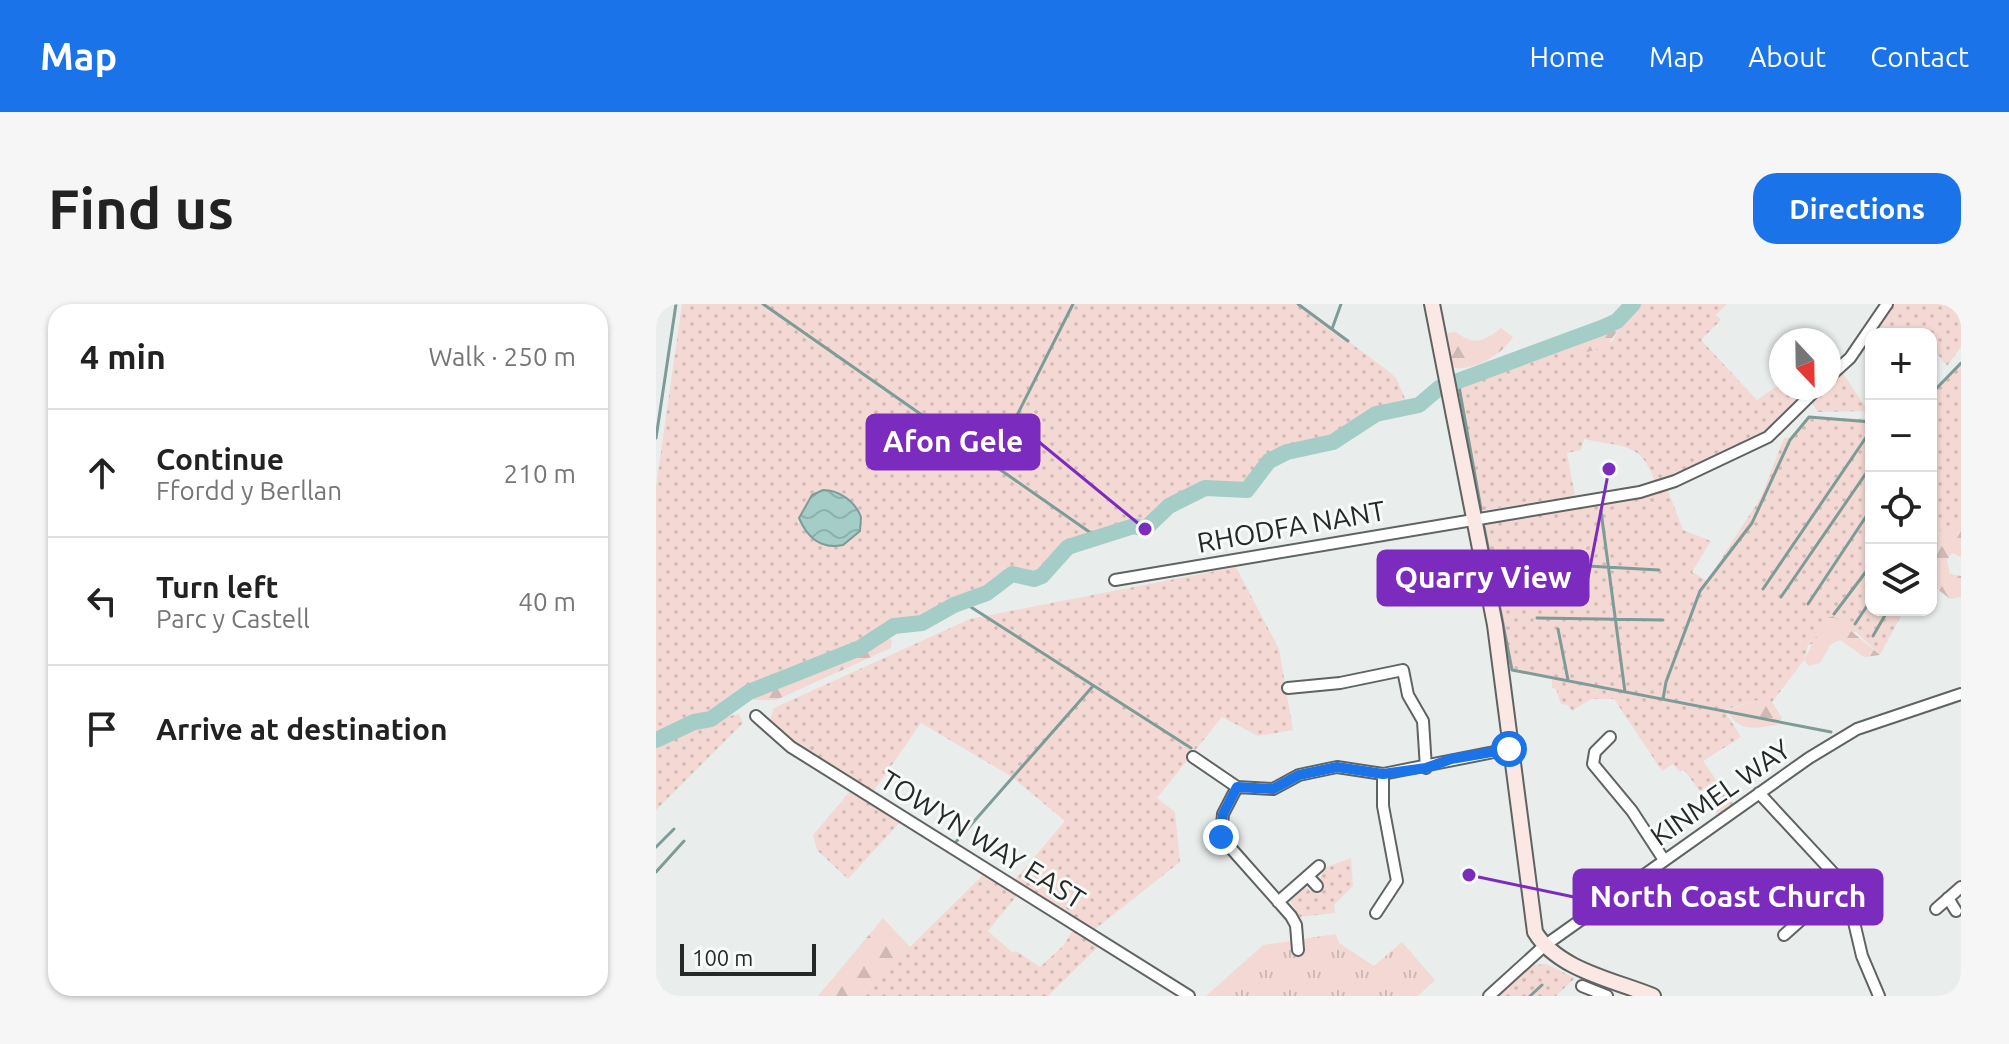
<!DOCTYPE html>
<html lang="en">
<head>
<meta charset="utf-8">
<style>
  :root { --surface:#fff; --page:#f6f6f6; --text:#222; --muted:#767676; --line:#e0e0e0; --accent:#1a73e8 }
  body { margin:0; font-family:Ubuntu,sans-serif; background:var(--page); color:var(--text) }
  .controls { position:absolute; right:24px; top:24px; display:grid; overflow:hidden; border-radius:16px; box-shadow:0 2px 6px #0004 }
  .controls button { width:72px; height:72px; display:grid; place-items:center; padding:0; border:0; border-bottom:2px solid var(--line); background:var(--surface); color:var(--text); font:40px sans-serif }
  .compass { position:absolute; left:1113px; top:24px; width:72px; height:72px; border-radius:50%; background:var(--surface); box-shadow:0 2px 6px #0004; rotate:158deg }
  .scale { position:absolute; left:24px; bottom:20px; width:136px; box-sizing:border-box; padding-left:8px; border:4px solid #272828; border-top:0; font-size:22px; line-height:28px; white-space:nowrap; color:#272828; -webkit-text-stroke:6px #f7fbfa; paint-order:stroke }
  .stop { position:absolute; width:24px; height:24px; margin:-18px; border:6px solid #1a73e8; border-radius:50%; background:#fff }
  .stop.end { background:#1a73e8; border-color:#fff; box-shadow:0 2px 8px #0008 }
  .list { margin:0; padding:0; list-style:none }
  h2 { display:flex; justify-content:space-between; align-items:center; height:104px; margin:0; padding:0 32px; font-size:34px }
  h2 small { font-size:26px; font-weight:400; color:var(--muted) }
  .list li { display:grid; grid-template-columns:52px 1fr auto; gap:24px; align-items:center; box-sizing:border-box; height:128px; padding:0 32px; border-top:2px solid var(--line) }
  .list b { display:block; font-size:30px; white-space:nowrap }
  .list p { margin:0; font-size:26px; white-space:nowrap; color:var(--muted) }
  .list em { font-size:26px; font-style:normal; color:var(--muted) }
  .icon { flex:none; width:44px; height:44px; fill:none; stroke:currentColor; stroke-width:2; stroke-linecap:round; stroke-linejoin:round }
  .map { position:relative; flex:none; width:1305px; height:692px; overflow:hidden; border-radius:24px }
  header { display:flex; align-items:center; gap:48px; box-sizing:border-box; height:112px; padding:0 40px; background:var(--accent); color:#fff }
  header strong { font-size:38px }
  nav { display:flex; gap:44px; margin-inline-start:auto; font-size:28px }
  .intro { display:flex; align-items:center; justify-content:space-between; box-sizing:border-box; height:192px; padding:0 48px }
  h1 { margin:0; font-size:56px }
  .button { padding:20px 36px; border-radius:24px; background:var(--accent); color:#fff; font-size:28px; font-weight:700 }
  main { display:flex; gap:48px; padding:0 48px }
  aside { flex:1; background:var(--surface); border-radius:24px; box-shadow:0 2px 6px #0004 }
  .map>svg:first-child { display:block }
  .grass { fill:url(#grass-dots) }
  .forest { fill:url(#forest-firs) }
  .park { fill:url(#park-tufts) }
  .water { fill:url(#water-waves); stroke:#7e9c97; stroke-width:2 }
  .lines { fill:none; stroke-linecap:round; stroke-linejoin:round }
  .stream { stroke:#7e9c97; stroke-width:3 }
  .river { stroke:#a4cdc7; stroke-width:16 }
  .street-casing { stroke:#5f6362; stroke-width:14 }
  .secondary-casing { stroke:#5f6362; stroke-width:18 }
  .street { stroke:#fff; stroke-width:10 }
  .secondary { stroke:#fbe7e3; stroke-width:14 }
  .route { stroke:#1a73e8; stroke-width:10 }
  .labels { text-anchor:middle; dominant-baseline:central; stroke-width:6; stroke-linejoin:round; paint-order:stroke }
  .street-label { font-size:28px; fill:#272828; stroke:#f7fbfa }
  .leader { fill:none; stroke:#7b2cbf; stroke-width:3 }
  .callout-dot { fill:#7b2cbf; stroke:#f7fbfa; stroke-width:3 }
  .callout { fill:#7b2cbf; stroke:#7b2cbf; stroke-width:3 }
  .callout-label { font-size:30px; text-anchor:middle; font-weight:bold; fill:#fff }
</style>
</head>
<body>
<header>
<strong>Map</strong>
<nav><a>Home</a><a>Map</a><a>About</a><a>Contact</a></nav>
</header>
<div class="intro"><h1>Find us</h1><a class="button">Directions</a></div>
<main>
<aside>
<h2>4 min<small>Walk · 250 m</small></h2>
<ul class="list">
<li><svg class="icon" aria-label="ahead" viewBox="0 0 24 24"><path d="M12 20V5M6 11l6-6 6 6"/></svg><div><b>Continue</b><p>Ffordd y Berllan</p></div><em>210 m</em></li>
<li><svg class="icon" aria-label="left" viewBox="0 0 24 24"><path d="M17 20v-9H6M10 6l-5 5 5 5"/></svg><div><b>Turn left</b><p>Parc y Castell</p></div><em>40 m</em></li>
<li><svg class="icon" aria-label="arrive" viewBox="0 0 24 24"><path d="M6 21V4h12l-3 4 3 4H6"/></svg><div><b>Arrive at destination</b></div></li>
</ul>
</aside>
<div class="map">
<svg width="1305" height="692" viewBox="0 0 1305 692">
  <defs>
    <pattern id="grass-dots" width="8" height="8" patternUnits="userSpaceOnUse" patternTransform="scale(2)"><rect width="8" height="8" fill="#f3d8d3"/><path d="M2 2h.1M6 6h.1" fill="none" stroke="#d0b9b5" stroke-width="1.8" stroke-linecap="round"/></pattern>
    <pattern id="forest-firs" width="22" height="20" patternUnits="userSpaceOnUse" patternTransform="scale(2)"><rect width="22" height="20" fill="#f3d8d3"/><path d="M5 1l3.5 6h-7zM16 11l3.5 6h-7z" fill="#d0b9b5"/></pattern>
    <pattern id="park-tufts" width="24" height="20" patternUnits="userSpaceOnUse" patternTransform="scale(2)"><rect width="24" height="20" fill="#f3d8d3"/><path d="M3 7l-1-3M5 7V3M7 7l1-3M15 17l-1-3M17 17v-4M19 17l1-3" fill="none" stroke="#d0b9b5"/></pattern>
    <pattern id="water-waves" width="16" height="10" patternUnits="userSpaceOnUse" patternTransform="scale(2)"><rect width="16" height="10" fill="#a4cdc7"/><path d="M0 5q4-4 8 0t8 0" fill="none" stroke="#8db0ab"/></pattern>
  </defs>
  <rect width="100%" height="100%" fill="#e9eeed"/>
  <!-- grass -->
  <path class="grass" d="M26 0H642L731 66 740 74 752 101 716 109 676 135 633 144 612 154 589 181 541 182 512 198 489 218 417 238 399 249 384 269 358 267 331 286 266 315 237 320 205 341 115 376 88 382 61 408 37 414 0 432V183Z
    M985 0H1071L1060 11 1065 16 1045 36 1101 96 1125 79V84H1157L1113 126 1095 138 999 179C986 136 965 144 928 135L925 146 911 149 919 192 823 207 799 81 902 42 912 50 957 37 965 20Z
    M1236 0H1305V43L1291 62 1282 51 1275 58V30L1219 27Z
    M1305 59V216L1288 229 1275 222V90Z
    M1186 68 1212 107 1161 108 1156 97Z
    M1153 113 1215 115V306H1248L1224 351 1200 328 1152 341 1148 356 1116 398 1102 396 1068 406 1085 433 1047 457 1078 501 1063 512 1028 466 1024 468 1017 460 1006 467 958 395H935L916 407 912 401 905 400 900 385 896 384V374L851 366 826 220 1011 184 1027 226 1055 237 1036 268 1051 277 1105 193 1128 134H1136Z
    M580 263 623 345 637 426 602 432 566 413 501 494 519 508 524 558 439 625 358 577 409 517 356 473 265 419 217 488 135 439 114 415 118 404 314 315Z
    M83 410 87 419 0 506V438L39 420Z
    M196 485 245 517 192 575 161 546 157 531Z
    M695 554 697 582 678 601 679 609 644 613 634 597 649 583 659 589 668 582 664 576 668 564Z
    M328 570 362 590 332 627 357 649 360 647 384 663 407 642 418 625 442 643 392 692H204Z
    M890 660 919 674 900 692H842L878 661Z"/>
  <!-- forest -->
  <path class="forest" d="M965 20C954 44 937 49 911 50L902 42Z
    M845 24 857 33C848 50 814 69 796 63L791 29 800 28C819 42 827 38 845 24Z
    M1305 216V253L1296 249 1291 256 1294 270 1305 272V293L1294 295 1275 280 1278 248 1275 246V222L1288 229Z
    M1177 312 1224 351 1208 353 1184 336 1175 340 1164 359 1153 362 1148 356 1169 315Z
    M230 333 236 336 235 344 120 396H98L95 392 210 346Z
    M1102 396 1116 398 1126 414 1121 421C1099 424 1082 429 1071 406Z
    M227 614 254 643 204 692H162Z"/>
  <!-- park -->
  <path class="park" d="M680 630 683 639 718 662 746 638 779 676 762 692H550L607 641 635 637 637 648 648 646 647 635Z"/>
  <!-- water -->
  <path class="water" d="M167 186C183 186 199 197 205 213L204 227 187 241C165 246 151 233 143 214L156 191Z"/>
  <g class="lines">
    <!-- stream -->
    <path class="stream" d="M107 0 442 234
      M642 0 692 37
      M676 25 685 0
      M802 77 825 205
      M1275 90 1305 59
      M0 134 20 0
      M340 153 417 0
      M945 207 969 388
      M828 223 856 366 1175 428
      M877 259 1003 266
      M1107 285 1215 126
      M1125 293 1215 162
      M307 298 535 444
      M1152 300 1215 205
      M1178 310 1215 261
      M881 314 1007 316
      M1199 320 1215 296
      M902 325 912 376
      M1217 332 1232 306
      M1007 395 1010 378 1044 287 1096 219 1134 136 1153 113 1215 118
      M299 539 437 382
      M0 543 18 525
      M0 568 28 537
      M874 692 886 681"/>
    <!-- river -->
    <path class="river" d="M0 436 38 418 55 415 93 388 204 344 238 322 266 319 298 301 331 289 356 270 378 275 386 272 412 243 478 222 489 225 513 202 549 184 591 186 613 157 631 148 677 138 720 110 763 101 783 84 802 77 948 23 961 17 977 0"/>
    <!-- street casing -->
    <g class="street-casing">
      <path id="street" d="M1173 73 1194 54 1231 0
        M459 276 984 188 1019 177 1112 133 1162 84
        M632 384 684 379 747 366 752 391 767 417 770 464
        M100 412 135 443 533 692
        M954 433 939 448 937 460 976 507 1008 556
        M537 453 581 483 617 485 643 471 681 463 727 470 853 445
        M581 483 567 510 565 533 635 612 640 621 642 646
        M1103 489 1180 572 1193 597 1206 652 1223 692
        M652 572 661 582
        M1292 594 1300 607
        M622 598 663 562
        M1280 605 1305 583
        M720 609 741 577 727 502V470
        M1128 631 1166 597 1188 586
        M926 682 951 692
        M833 692 888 642 1153 454 1201 425 1305 390"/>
    </g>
    <!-- secondary casing -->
    <g class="secondary-casing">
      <path id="secondary" d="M776 0 839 321 879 628C902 666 958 676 997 692"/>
    </g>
    <!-- street -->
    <use href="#street" class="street"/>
    <!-- secondary -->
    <use href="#secondary" class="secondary"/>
  </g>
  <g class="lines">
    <!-- route -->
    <path class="route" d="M565 533 567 510 581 483 617 485 643 471 681 463 727 470 770 464 795 455 853 445"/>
  </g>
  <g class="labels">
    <!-- street labels -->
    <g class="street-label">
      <text transform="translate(635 222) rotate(-10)">RHODFA NANT</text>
      <text transform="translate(1064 488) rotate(-35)">KINMEL WAY</text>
      <text transform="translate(327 535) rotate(32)">TOWYN WAY EAST</text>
    </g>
  </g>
  <!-- callouts -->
  <path class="leader" d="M489 225L383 138M953 165L932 274M813 571L918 593"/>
  <g class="callout-dot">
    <circle cx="489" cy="225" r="8"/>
    <circle cx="953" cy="165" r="8"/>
    <circle cx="813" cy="571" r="8"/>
  </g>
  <g class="callout">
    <rect x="211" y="111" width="172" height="54" rx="8"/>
    <rect x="722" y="247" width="210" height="54" rx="8"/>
    <rect x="918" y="566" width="308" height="54" rx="8"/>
  </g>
  <g class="callout-label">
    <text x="297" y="148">Afon Gele</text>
    <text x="827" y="284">Quarry View</text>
    <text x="1072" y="603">North Coast Church</text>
  </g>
</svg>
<div class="controls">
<button>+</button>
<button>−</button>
<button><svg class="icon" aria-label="locate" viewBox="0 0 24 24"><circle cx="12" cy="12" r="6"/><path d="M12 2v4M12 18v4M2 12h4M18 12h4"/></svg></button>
<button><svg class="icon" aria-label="layers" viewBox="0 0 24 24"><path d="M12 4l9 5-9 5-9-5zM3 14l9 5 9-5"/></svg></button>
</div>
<svg class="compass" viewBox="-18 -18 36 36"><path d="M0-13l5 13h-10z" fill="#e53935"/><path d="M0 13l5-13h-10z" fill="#767676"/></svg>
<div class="scale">100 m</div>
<div class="stop" style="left:853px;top:445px"></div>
<div class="stop end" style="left:565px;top:533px"></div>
</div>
</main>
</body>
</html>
